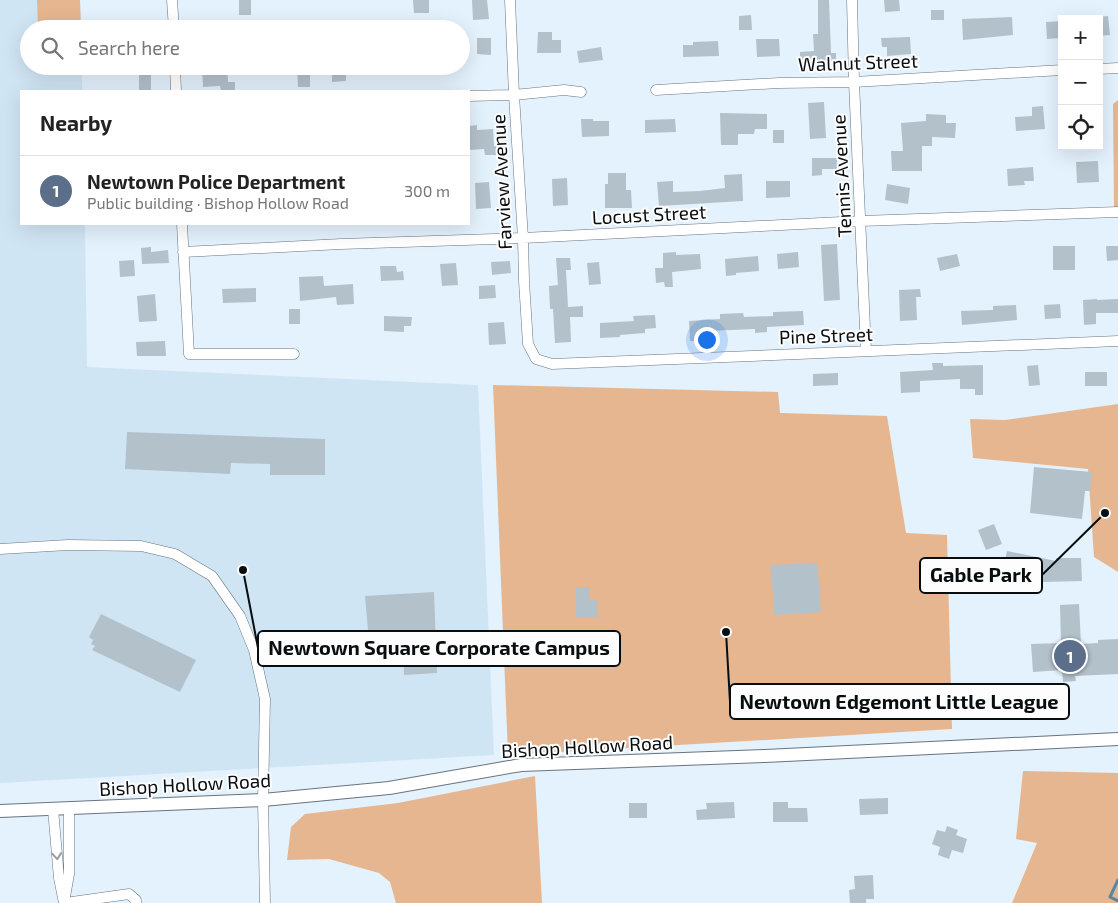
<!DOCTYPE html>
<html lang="en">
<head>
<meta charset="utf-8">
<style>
  :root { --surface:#fff; --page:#f2f2f2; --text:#222; --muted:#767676; --line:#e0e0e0; --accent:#111827 }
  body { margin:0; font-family:"Exo 2",sans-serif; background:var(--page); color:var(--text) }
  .controls { position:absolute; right:15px; top:15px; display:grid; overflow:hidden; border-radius:0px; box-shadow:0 5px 20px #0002 }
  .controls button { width:45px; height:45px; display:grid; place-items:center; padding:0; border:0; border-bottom:1px solid var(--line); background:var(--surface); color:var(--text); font:25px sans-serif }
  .you { position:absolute; left:706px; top:339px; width:18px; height:18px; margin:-12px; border:4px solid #fff; border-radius:50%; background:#1a73e8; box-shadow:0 0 0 8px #1a73e833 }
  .badge { display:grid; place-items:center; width:32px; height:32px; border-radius:50%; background:var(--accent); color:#fff; font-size:16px; font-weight:700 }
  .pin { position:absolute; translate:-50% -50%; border:2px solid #fff; box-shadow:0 1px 5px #0006 }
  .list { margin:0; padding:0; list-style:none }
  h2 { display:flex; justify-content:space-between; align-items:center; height:65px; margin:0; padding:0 20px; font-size:21px }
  h2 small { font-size:16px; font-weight:400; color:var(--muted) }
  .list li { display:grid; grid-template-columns:32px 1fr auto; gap:15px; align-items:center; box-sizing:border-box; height:70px; padding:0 20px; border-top:1px solid var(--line) }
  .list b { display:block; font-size:19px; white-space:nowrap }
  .list p { margin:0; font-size:16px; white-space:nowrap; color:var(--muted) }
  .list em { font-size:16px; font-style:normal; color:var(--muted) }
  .icon { flex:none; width:28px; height:28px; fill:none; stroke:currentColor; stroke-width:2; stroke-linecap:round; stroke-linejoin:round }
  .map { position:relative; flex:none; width:1118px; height:903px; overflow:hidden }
  .search { position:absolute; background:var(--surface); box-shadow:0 5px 20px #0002; left:20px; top:20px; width:450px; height:55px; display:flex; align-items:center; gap:12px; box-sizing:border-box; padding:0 18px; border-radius:28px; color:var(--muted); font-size:19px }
  .panel { position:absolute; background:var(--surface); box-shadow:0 5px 20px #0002; left:20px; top:90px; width:450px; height:135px; border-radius:0px }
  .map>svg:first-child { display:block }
  .built { fill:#d0e5f4 }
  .green { fill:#e5b690 }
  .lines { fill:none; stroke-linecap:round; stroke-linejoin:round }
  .stream { stroke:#5b84a0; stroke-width:3 }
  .building { fill:#b3c1cb }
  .minor-casing { stroke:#67747e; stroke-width:11 }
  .tertiary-casing { stroke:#67747e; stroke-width:14 }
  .minor { stroke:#fff; stroke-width:10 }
  .tertiary { stroke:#fff; stroke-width:12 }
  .oneway { stroke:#9c9e9f }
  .labels { text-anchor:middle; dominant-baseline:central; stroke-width:4; stroke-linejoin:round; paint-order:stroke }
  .street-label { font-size:19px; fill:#080d10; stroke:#fdfdfd }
  .leader { fill:none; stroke:#080d10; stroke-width:2 }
  .callout-dot { fill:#080d10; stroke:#fdfdfd; stroke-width:2 }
  .callout { fill:#fdfdfd; stroke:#080d10; stroke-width:2 }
  .callout-label { font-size:20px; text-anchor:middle; font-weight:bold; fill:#080d10 }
</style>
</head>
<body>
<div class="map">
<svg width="1118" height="903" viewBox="0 0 1118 903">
  <rect width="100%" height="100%" fill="#e4f2fd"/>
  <!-- built -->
  <path class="built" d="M0 0H80L81 29H29V66H82V91H21V224H85L87 367 478 385 494 755 0 783Z"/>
  <!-- green -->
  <path class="green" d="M37 0H80L81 29H38Z
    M1118 100V207H1114L1113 104Z
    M493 385 778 392 780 413 887 416 906 533 947 535 952 729 508 755Z
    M1118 404V572L1094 557 1088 469 973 458 970 419 1005 420Z
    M1023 771 1118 773V903H1012L1037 843 1016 839Z
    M535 776 542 903H396L390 882 379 873 329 859 287 860 291 827 305 814 398 803Z"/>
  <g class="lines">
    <!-- stream -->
    <path class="stream" d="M1118 880 1110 897 1118 901"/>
  </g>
  <!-- building -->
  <path class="building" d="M239 0H251V15H239Z
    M413 0H429V13H414Z
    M472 0H487L489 19 473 20Z
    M818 0H829L831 53H836V61L800 62V52L814 51 813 34H818Z
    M884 0H899L900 11 885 12Z
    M931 10H944V20H931Z
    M751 15 752 30H739V16Z
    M1108 16 1110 35 1099 36V17Z
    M1012 17 1013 35 963 40 962 19Z
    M1062 21V38L1047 39 1046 22Z
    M538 32H552V40H561V53H537Z
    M910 37 911 54 887 56V47H882L881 38Z
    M477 38H491V55L477 54Z
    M756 39H779L780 56 757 57Z
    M718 41 719 56 683 57V45H693V42Z
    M601 47 603 60 579 63 577 51Z
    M202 66H227L228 82H235V91H221L220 86 203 87Z
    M297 66H310V87H298Z
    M332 66H346V81L332 82Z
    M139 73H151V91H139Z
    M824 102 826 138 810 139 808 103Z
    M1043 106 1045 129 1016 131 1015 117 1032 116V107Z
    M720 113 767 114V129H755L754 134H738V145H721Z
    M926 114 946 115V123H956L955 138 932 137V146H922V171H892L891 151H903L901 123 926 121Z
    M581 119H593V121H609V136L582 137Z
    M675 119 676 132 645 133V120Z
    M477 125V130L493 129 494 146H500V155H485L484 149 469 150V126Z
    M773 130H784V143H773Z
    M812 158H837V169H822V175L812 176Z
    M1098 161 1099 182 1077 183 1076 162Z
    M1033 167 1034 181H1024L1025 185 1008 186 1007 169Z
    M608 173H626V190H631L632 208H605V184H608Z
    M742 174 743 201 659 206 657 182 673 181V192L700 191 725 188 724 175Z
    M567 178 568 205 553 206 552 179Z
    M766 181H790V197L766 198Z
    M489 182 491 208 476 209 475 183Z
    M887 184 910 188 908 204 885 200Z
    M837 244 840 300 824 301 821 245Z
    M1053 246H1075V270H1053Z
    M1106 246H1118V260L1107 261Z
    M151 247V252L168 250 169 263 142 264 141 248Z
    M676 252V255L700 254 701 269 672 272 673 287H665L664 282 656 283 655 268H663V253Z
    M798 252 799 267 778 269 777 254Z
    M957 254 960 266 940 271 937 258Z
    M758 256 759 271 736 273V275L726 276 725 259Z
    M556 258H570L571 270H566L568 307 583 306V317H570L571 342 555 343 553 309H550L549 286 558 285Z
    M134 260 135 276 120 277 119 261Z
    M510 261 511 273 492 275 491 262Z
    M599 262 601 284 589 285 587 263Z
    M456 263 458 285 442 286 440 264Z
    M380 266H396L397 272 403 271 404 280 381 281Z
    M323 276 324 286 353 284 354 304 337 305 336 297 300 301 299 277Z
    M495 285 496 298 479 299V286Z
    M256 288V302L223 303 222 289Z
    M920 289 921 297H916L917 320 900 321 899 290Z
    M155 294 157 321 139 322 137 296Z
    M1097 299V300L1118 299V313H1096V324L1084 325 1083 300Z
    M1060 304 1061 318 1045 319 1044 305Z
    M1016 305 1017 320 962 325 961 311 993 310V306Z
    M289 309H300V324H289Z
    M803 311 804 325 767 327V332L755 333V329L708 331V336L702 337V341H690L689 321 720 319V314L743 313 744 317 773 316V312Z
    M655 315 656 328 645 329V333L620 335V337L600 338V323L634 321 633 316Z
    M384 316 412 317 411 326H404V332L384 331Z
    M504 322 506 344 489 345 488 323Z
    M165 341 166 356H137L136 342Z
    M932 363H943V366L983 365V395H975V389H960V379L920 381V392L901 393 900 372 933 370Z
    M1038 365 1040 385 1029 386 1027 366Z
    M1085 372H1107V386H1085Z
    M838 373V385L813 386V374Z
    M127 432 325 439V475H270V464L231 463 230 474 125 469Z
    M1034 467 1092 472 1090 491H1085L1082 519 1030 513Z
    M994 524 1002 544 986 550 978 530Z
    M1007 551 1056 561V558H1081L1082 581 1043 582V579L1003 571Z
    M817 563 821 612 774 615 771 565Z
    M576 587H590V600H598V617H576Z
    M434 592 437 673 404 675 403 642 392 631 368 630 365 596Z
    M1079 604 1081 644 1098 643V640L1118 639V674L1075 676 1076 681 1063 682 1062 670 1033 672 1031 644 1061 643 1060 605Z
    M101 614 196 660 180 692 92 650 95 646 91 644 93 640 89 637Z
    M888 798V814L860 815 859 799Z
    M734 802 735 818 697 820 696 810 707 809 706 803Z
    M773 802H788V808H807L808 822H773Z
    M629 803H647V818H629Z
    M947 826 958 830 956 835 967 839 963 853 952 850 949 859 938 855 940 847 932 844 937 830 945 832Z
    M873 875 874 899H866V903H850L849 890 855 889 854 876Z"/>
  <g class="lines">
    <!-- minor casing -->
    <g class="minor-casing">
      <path id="minor" d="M172 0 174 29
        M510 0 514 95 523 238 524 281 528 344 536 359 552 364 1118 341
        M852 0 854 82 866 351
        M175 66 176 91
        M1099 69 1118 68
        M656 90 779 83 854 82 1062 70
        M469 96 514 95 564 90 581 92
        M182 224 189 354H294
        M183 252 341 244 523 238 861 221 1118 212
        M0 549 68 545 141 546 175 554 212 576 240 616 254 650 265 699 263 800 265 903
        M53 809 59 878 64 903
        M65 897 69 874V808
        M65 903 129 894 136 900V903"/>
    </g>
    <!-- tertiary casing -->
    <g class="tertiary-casing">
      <path id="tertiary" d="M0 811 263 800 389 788 521 765 765 756 1118 739"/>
    </g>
    <!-- minor -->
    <use href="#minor" class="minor"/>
    <!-- tertiary -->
    <use href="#tertiary" class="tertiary"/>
  </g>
  <!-- one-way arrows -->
  <defs><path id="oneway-chevron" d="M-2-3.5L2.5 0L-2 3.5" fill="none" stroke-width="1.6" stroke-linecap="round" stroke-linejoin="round" transform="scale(1.25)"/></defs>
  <use class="oneway" href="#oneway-chevron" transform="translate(57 856) rotate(85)"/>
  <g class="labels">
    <!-- street labels -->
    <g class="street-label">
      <text transform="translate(858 62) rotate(-2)">Walnut Street</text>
      <text transform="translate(841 176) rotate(-93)">Tennis Avenue</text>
      <text transform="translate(501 182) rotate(-93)">Farview Avenue</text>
      <text transform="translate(649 214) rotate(-3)">Locust Street</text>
      <text transform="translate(826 335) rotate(-2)">Pine Street</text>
      <text transform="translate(587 746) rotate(-3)">Bishop Hollow Road</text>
      <text transform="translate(185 784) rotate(-3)">Bishop Hollow Road</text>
    </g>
  </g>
  <!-- callouts -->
  <path class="leader" d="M1105 513L1042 575M243 570L258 648M726 632L730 702"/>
  <g class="callout-dot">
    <circle cx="1105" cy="513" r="5"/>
    <circle cx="243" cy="570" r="5"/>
    <circle cx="726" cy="632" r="5"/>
  </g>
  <g class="callout">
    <rect x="920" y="558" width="122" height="35" rx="5"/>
    <rect x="258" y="631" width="362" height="35" rx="5"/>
    <rect x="730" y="684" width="339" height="35" rx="5"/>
  </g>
  <g class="callout-label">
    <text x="981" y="582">Gable Park</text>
    <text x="439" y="655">Newtown Square Corporate Campus</text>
    <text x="899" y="709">Newtown Edgemont Little League</text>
  </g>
</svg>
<div class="controls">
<button>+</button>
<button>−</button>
<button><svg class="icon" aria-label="locate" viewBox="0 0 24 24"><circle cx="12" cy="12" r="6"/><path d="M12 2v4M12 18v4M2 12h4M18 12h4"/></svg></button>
</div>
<div class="you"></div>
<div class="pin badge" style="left:1070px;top:656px;background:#5c6f8a">1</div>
<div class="search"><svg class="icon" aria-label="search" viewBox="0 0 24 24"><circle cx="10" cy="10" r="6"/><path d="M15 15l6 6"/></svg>Search here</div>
<section class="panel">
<h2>Nearby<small></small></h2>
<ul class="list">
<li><span class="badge" style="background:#5c6f8a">1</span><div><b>Newtown Police Department</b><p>Public building · Bishop Hollow Road</p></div><em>300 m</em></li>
</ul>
</section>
</div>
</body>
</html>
